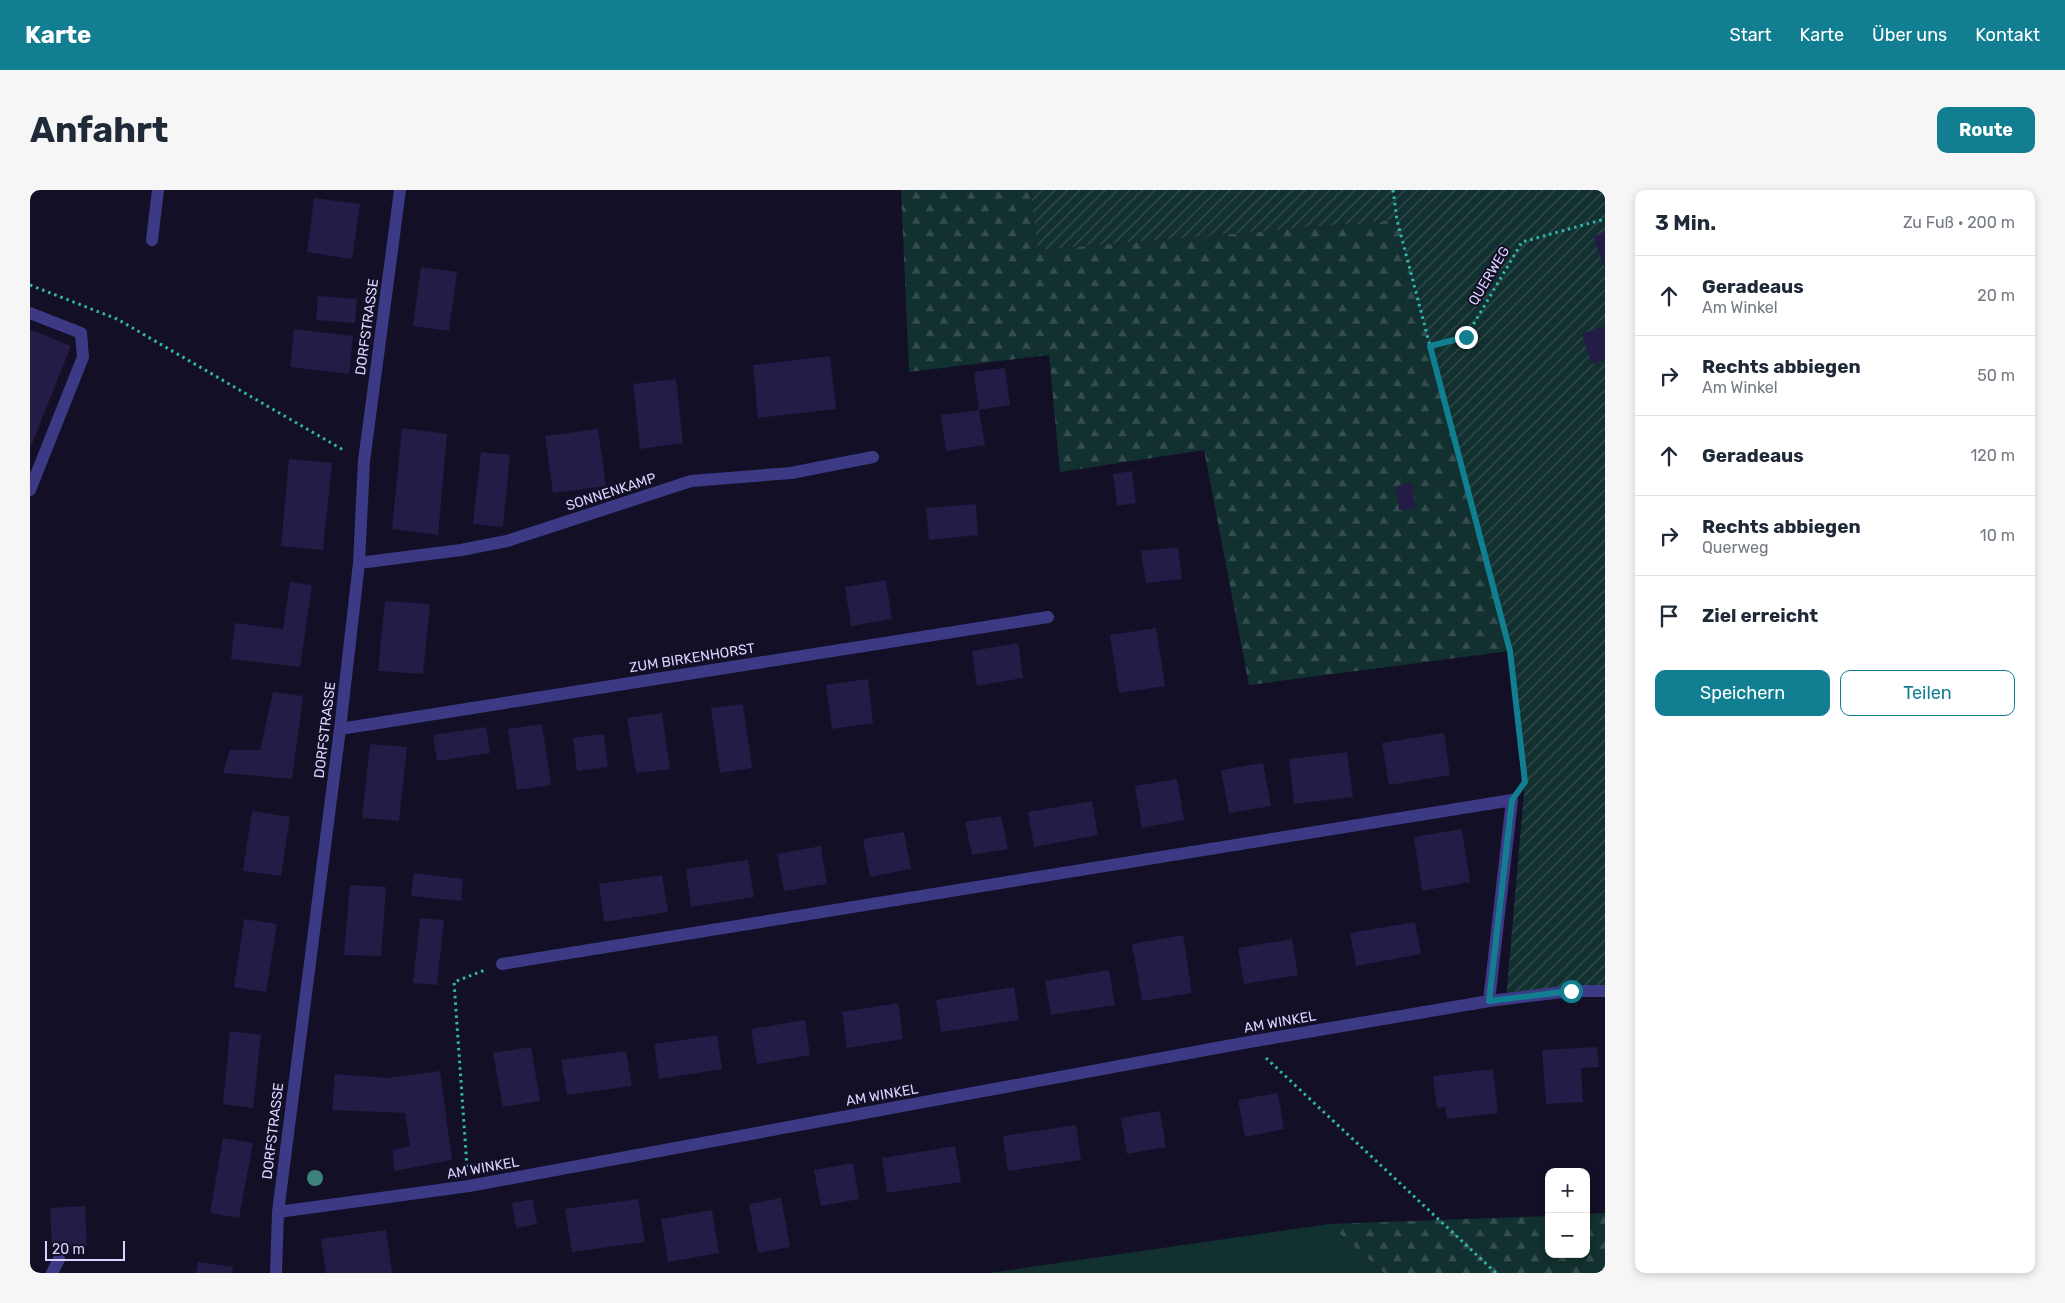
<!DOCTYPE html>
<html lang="de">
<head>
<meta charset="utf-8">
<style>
  :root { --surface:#fff; --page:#f6f6f7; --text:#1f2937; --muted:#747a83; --line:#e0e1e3; --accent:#117e91 }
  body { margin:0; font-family:Rubik,sans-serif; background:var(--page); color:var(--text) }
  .controls { position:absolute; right:15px; bottom:15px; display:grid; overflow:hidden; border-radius:10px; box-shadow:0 2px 8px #0003 }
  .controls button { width:45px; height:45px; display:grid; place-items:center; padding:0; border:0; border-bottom:1px solid var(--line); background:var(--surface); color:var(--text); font:25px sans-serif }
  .scale { position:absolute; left:15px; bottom:12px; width:80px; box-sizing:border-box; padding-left:5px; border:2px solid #d9d4ff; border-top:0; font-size:14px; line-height:18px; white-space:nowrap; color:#d9d4ff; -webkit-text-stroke:4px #130f26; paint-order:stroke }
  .stop { position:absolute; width:15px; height:15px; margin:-11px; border:4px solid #117e91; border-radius:50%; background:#fff }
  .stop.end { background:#117e91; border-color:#fff; box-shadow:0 1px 5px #0008 }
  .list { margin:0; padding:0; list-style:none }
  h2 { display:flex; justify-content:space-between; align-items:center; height:65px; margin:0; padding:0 20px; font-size:21px }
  h2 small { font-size:16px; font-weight:400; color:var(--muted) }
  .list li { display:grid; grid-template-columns:32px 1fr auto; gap:15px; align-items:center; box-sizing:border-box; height:80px; padding:0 20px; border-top:1px solid var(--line) }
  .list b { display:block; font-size:19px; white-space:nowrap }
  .list p { margin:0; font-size:16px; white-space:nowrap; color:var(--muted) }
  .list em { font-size:16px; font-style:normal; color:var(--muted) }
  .actions { display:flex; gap:10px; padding:15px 20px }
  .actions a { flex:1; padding:11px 0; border:1px solid var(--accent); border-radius:10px; text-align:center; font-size:18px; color:var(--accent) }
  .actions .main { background:var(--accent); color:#fff }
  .icon { flex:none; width:28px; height:28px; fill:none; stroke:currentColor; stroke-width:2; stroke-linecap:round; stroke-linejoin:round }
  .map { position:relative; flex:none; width:1575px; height:1083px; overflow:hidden; border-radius:10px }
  header { display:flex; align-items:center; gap:30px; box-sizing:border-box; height:70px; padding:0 25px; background:var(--accent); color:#fff }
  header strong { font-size:24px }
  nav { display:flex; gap:28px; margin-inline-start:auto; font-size:18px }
  .intro { display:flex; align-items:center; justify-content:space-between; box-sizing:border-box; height:120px; padding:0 30px }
  h1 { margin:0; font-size:35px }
  .button { padding:12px 22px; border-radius:10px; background:var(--accent); color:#fff; font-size:18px; font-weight:700 }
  main { display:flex; gap:30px; padding:0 30px }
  aside { flex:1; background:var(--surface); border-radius:10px; box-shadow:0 2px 8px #0003 }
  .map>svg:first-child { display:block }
  .grass { fill:#12302f }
  .forest { fill:url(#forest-firs) }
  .garden { fill:url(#garden-furrows) }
  .building { fill:#241b47 }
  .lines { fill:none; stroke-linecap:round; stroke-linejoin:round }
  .path { stroke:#2fb8b0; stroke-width:3; stroke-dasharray:2.5 4; stroke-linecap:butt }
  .lane { stroke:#3d3a85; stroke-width:12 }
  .street { stroke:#3d3a85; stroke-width:12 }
  .tree { fill:#3d827b }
  .route { stroke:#117e91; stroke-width:6 }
  .labels { text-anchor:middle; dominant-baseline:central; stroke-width:4; stroke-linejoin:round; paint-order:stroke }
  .street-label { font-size:14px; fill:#d9d4ff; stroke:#130f26 }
</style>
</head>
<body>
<header>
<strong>Karte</strong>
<nav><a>Start</a><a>Karte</a><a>Über uns</a><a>Kontakt</a></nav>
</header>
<div class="intro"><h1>Anfahrt</h1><a class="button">Route</a></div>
<main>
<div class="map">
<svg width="1575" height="1083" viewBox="0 0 1575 1083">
  <defs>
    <pattern id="forest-firs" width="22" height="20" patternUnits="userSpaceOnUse" patternTransform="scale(1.25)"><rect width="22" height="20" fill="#12302f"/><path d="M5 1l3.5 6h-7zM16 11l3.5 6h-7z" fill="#344d4e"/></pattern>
    <pattern id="garden-furrows" width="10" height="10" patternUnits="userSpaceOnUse" patternTransform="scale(1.25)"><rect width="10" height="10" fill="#12302f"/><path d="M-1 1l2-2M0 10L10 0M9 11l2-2" fill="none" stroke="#344d4e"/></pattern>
  </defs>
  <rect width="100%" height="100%" fill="#130f26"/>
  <!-- grass -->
  <path class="grass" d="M1299 1034 1354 1083H959Z"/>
  <!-- forest -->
  <path class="forest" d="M871 0H1001L1007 60 1367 30 1575 201 1495 592 1480 461 1219 495 1174 260 1030 282 1019 165 879 182Z
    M1575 1023V1083H1354L1299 1034 1519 1026V1064H1556V1024Z"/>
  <!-- garden -->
  <path class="garden" d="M1001 0H1575V801L1476 809 1495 592 1480 461 1367 30 1007 60Z"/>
  <!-- building -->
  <path class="building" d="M284 8 330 14 322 69 277 62Z
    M1575 42V78L1563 47Z
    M391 77 427 82 419 141 383 136Z
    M288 106 327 109 325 133 286 130Z
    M1575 136V170L1562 174 1552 144Z
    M0 139 41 156 0 259Z
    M264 139 323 146 319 184 260 177Z
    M800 166 806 219 728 228 723 175Z
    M975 178 980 215 949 220 944 182Z
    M646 189 653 253 610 259 603 194Z
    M949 220 955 255 916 261 911 225Z
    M372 238 417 244 408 345 362 339Z
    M568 239 576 296 523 303 515 246Z
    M451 262 480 265 473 337 443 334Z
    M259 269 302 273 293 360 251 356Z
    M1102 281 1106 313 1087 316 1083 284Z
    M1382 293 1385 318 1369 320 1366 296Z
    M946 314 948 345 899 350 896 318Z
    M1148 357 1152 389 1116 393 1111 361Z
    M856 390 862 429 821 436 815 397Z
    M260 392 282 395 270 477 201 469 205 433 253 439Z
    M355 411 400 414 393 484 348 481Z
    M1126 438 1135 496 1089 503 1080 445Z
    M988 453 993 488 947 496 942 461Z
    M838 489 843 533 802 539 796 495Z
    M243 502 273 506 262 589 193 583 200 560H230Z
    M713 514 722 578 690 583 681 518Z
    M632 523 640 579 606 583 597 528Z
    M512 534 521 595 487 600 478 539Z
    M456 537 460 563 407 571 403 545Z
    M1414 543 1420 585 1359 595 1352 553Z
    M574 544 578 577 547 581 543 548Z
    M340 554 377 557 369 631 332 628Z
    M1317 562 1323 607 1264 614 1259 569Z
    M1233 573 1241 616 1199 623 1191 580Z
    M1147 589 1154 630 1112 638 1105 596Z
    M1062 611 1068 645 1004 657 998 622Z
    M222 621 260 627 251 686 213 681Z
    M971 626 978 659 942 665 935 632Z
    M1432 639 1440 692 1392 701 1384 647Z
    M874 642 881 679 840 687 833 649Z
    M791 656 797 694 754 701 747 664Z
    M718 670 724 707 661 717 656 679Z
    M384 683 433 689 431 711 381 706Z
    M632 685 638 722 574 732 569 694Z
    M320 695 356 697 351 766 314 765Z
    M390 728 414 730 407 795 383 793Z
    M214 729 247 734 236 802 204 797Z
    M1385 732 1391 764 1326 776 1320 743Z
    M1153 745 1162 803 1112 811 1102 754Z
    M1262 749 1268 785 1214 794 1208 758Z
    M1079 780 1085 815 1021 825 1015 791Z
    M984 797 989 830 911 842 906 810Z
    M868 813 873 849 817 858 812 822Z
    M775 830 780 865 727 874 721 839Z
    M200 841 231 845 223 918 193 914Z
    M687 845 692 879 629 889 624 854Z
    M501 857 510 911 473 917 463 863Z
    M1567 857 1569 877 1551 878 1553 912 1516 914 1512 860Z
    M596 861 602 896 537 905 531 870Z
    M1463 879 1468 923 1417 929 1415 917 1407 918 1403 886Z
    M410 881 422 970 364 981 363 960 380 956 375 923 302 920 305 884 357 888Z
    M1248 903 1254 939 1215 947 1208 910Z
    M1130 921 1136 957 1097 964 1091 928Z
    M1046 935 1051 970 978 981 973 946Z
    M193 948 223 953 209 1028 180 1023Z
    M925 956 931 992 857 1003 852 968Z
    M823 973 829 1009 791 1016 784 980Z
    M751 1008 760 1057 728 1063 719 1014Z
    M503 1009 507 1034 486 1038 482 1013Z
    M608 1009 615 1052 542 1062 535 1019Z
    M55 1016 57 1056 22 1057 20 1018Z
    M682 1020 689 1063 638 1072 631 1029Z
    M356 1040 362 1083H296L291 1049Z
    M168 1072 203 1077 202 1083H166Z"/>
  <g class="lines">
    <!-- path -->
    <path class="path" d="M1363 0 1367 30 1480 461 1495 592 1492 595
      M0 95 87 129 315 261
      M1400 156 1436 147 1492 52 1575 29
      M1236 868 1466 1083
      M437 977 424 792 455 780"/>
    <!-- lane -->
    <path class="lane" d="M122 50 128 0
      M0 123 51 143 53 167 0 300
      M22 1083 29 1069"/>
    <!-- street -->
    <path class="street" d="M329 373 431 360 477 351 661 291 761 283 843 267
      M310 539 1018 427
      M472 774 1482 610 1459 811
      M248 1022 439 996 1219 852 1459 811 1541 801H1575
      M246 1083 248 1022 310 539 329 373 334 271 370 0"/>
  </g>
  <!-- trees -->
  <circle class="tree" cx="285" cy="988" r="8"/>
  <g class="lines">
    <!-- route -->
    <path class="route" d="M1436 147 1400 156 1480 461 1495 592 1482 610 1459 811 1541 801"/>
  </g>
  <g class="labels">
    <!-- street labels -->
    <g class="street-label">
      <text transform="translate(1459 86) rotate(-59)">QUERWEG</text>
      <text transform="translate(337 137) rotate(-82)">DORFSTRASSE</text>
      <text transform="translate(581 302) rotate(-18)">SONNENKAMP</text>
      <text transform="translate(662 468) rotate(-9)">ZUM BIRKENHORST</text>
      <text transform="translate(295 540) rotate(-83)">DORFSTRASSE</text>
      <text transform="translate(1250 832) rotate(-10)">AM WINKEL</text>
      <text transform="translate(852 905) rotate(-10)">AM WINKEL</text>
      <text transform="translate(243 941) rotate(-83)">DORFSTRASSE</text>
      <text transform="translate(453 978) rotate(-10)">AM WINKEL</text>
    </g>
  </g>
</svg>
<div class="controls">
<button>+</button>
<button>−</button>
</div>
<div class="scale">20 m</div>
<div class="stop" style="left:1541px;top:801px"></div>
<div class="stop end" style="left:1436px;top:147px"></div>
</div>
<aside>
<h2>3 Min.<small>Zu Fuß · 200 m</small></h2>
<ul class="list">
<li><svg class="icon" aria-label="ahead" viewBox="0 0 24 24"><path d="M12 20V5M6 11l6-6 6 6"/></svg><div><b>Geradeaus</b><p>Am Winkel</p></div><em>20 m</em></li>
<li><svg class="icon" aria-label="right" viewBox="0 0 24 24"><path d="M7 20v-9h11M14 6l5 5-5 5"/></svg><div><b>Rechts abbiegen</b><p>Am Winkel</p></div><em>50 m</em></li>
<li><svg class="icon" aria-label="ahead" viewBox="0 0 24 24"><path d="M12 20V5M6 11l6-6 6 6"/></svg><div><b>Geradeaus</b></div><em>120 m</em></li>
<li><svg class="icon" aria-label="right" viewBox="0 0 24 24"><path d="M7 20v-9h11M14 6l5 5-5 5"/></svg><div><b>Rechts abbiegen</b><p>Querweg</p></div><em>10 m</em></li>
<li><svg class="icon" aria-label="arrive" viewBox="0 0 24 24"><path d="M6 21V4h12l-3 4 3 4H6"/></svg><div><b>Ziel erreicht</b></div></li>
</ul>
<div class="actions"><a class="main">Speichern</a><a>Teilen</a></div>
</aside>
</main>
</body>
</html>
